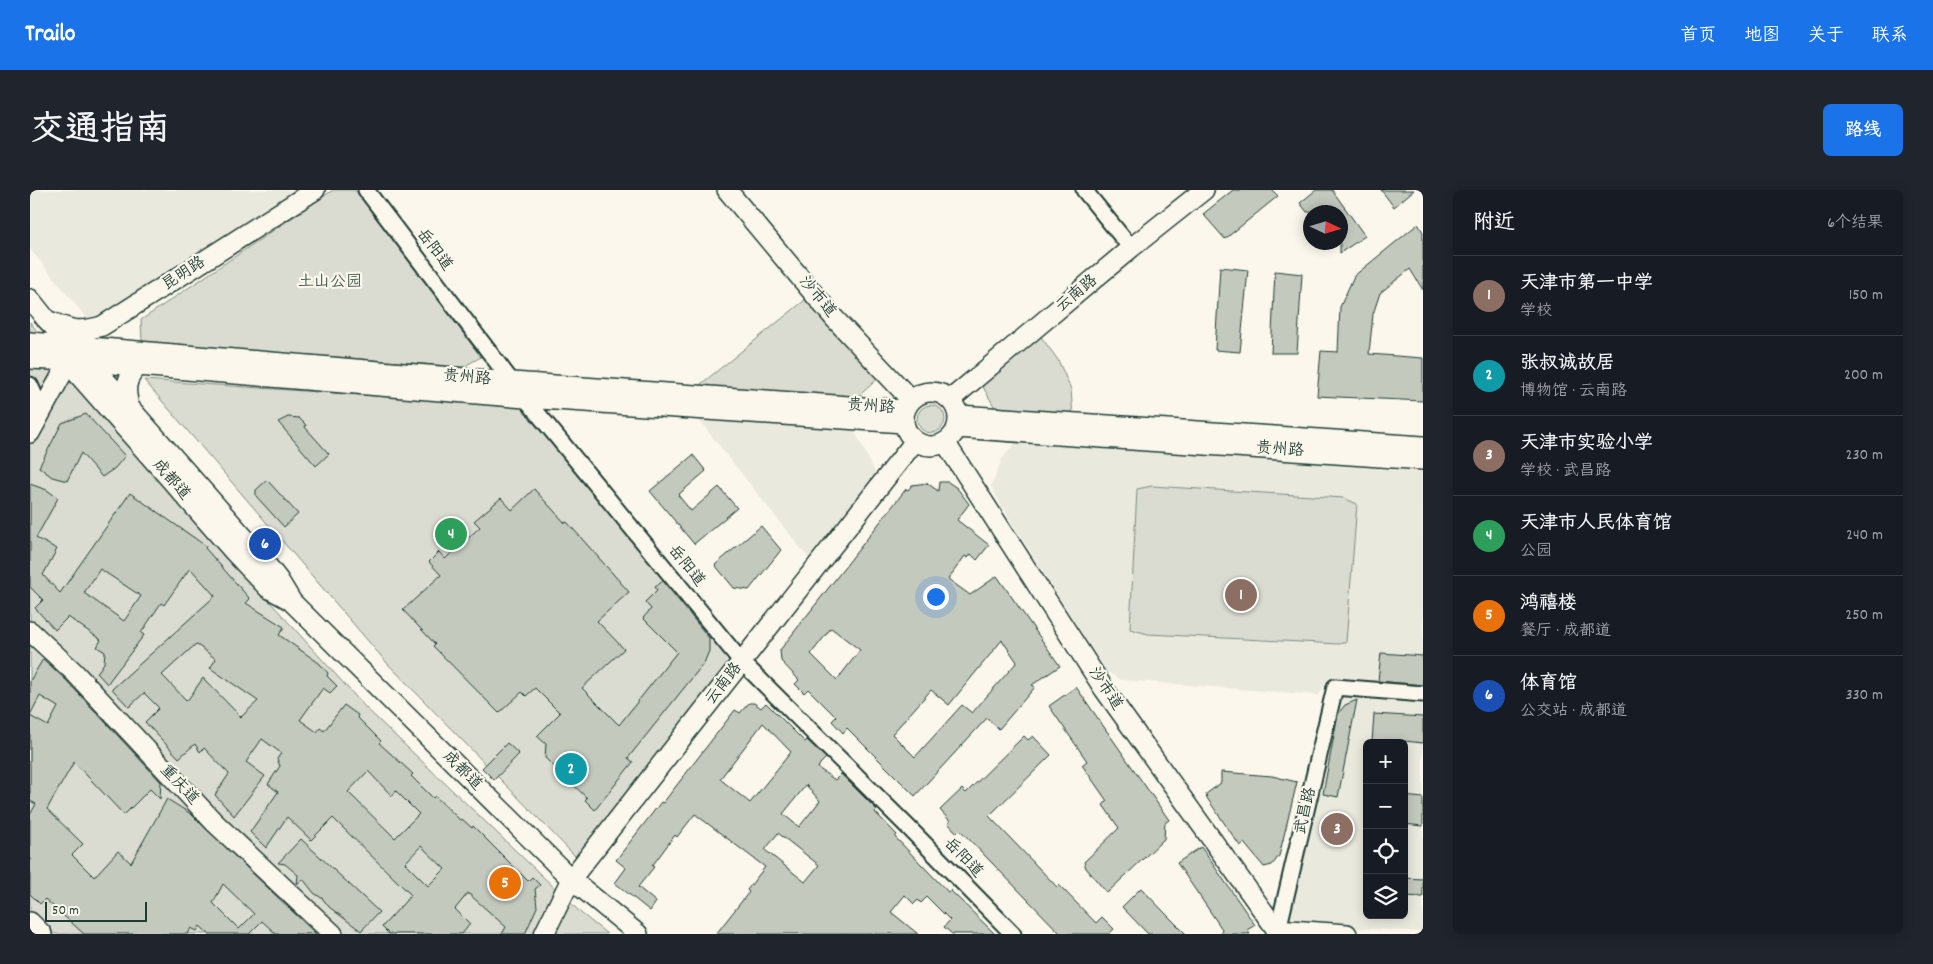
<!DOCTYPE html>
<html lang="zh">
<head>
<meta charset="utf-8">
<style>
  :root { --surface:#171b24; --page:#20242c; --text:#f1f3f6; --muted:#9ea1a6; --line:#363941; --accent:#1a73e8 }
  body { margin:0; font-family:Dekko,"LXGW WenKai TC",sans-serif; background:var(--page); color:var(--text) }
  .controls { position:absolute; right:15px; bottom:15px; display:grid; overflow:hidden; border-radius:8px; box-shadow:0 2px 12px #0003 }
  .controls button { width:45px; height:45px; display:grid; place-items:center; padding:0; border:0; border-bottom:1px solid var(--line); background:var(--surface); color:var(--text); font:25px sans-serif }
  .compass { position:absolute; left:1273px; top:15px; width:45px; height:45px; border-radius:50%; background:var(--surface); box-shadow:0 2px 12px #0003; rotate:94deg }
  .scale { position:absolute; left:15px; bottom:12px; width:102px; box-sizing:border-box; padding-left:5px; border:2px solid #1f3d34; border-top:0; font-size:14px; line-height:18px; white-space:nowrap; color:#1f3d34; -webkit-text-stroke:4px #fbf7ec; paint-order:stroke }
  .you { position:absolute; left:905px; top:406px; width:18px; height:18px; margin:-12px; border:4px solid #fff; border-radius:50%; background:#1a73e8; box-shadow:0 0 0 8px #1a73e833 }
  .badge { display:grid; place-items:center; width:32px; height:32px; border-radius:50%; background:var(--accent); color:#fff; font-size:16px; font-weight:700 }
  .pin { position:absolute; translate:-50% -50%; border:2px solid #fff; box-shadow:0 1px 5px #0006 }
  .list { margin:0; padding:0; list-style:none }
  h2 { display:flex; justify-content:space-between; align-items:center; height:65px; margin:0; padding:0 20px; font-size:21px }
  h2 small { font-size:16px; font-weight:400; color:var(--muted) }
  .list li { display:grid; grid-template-columns:32px 1fr auto; gap:15px; align-items:center; box-sizing:border-box; height:80px; padding:0 20px; border-top:1px solid var(--line) }
  .list b { display:block; font-size:19px; white-space:nowrap }
  .list p { margin:0; font-size:16px; white-space:nowrap; color:var(--muted) }
  .list em { font-size:16px; font-style:normal; color:var(--muted) }
  .icon { flex:none; width:28px; height:28px; fill:none; stroke:currentColor; stroke-width:2; stroke-linecap:round; stroke-linejoin:round }
  .map { position:relative; flex:none; width:1393px; height:744px; overflow:hidden; border-radius:8px }
  header { display:flex; align-items:center; gap:30px; box-sizing:border-box; height:70px; padding:0 25px; background:var(--accent); color:#fff }
  header strong { font-size:24px }
  nav { display:flex; gap:28px; margin-inline-start:auto; font-size:18px }
  .intro { display:flex; align-items:center; justify-content:space-between; box-sizing:border-box; height:120px; padding:0 30px }
  h1 { margin:0; font-size:35px }
  .button { padding:12px 22px; border-radius:8px; background:var(--accent); color:#fff; font-size:18px; font-weight:700 }
  main { display:flex; gap:30px; padding:0 30px }
  aside { flex:1; background:var(--surface); border-radius:8px; box-shadow:0 2px 12px #0003 }
  .map>svg:first-child { display:block }
  .built { fill:#eae9de; fill-rule:evenodd }
  .green { fill:#dbdcd1; stroke:#7d8c82 }
  .building { fill:#c4c9be; stroke:#1f3d34; fill-rule:evenodd }
  .lines { fill:none; stroke-linecap:round; stroke-linejoin:round }
  .minor-casing { stroke:#1f3d34; stroke-width:19 }
  .tertiary-casing { stroke:#1f3d34; stroke-width:22 }
  .minor { stroke:#fbf7ec; stroke-width:15 }
  .tertiary { stroke:#fbf7ec; stroke-width:19 }
  .labels { text-anchor:middle; dominant-baseline:central; stroke-width:4.5; stroke-linejoin:round; paint-order:stroke }
  .street-label { font-size:16px; fill:#1f3d34; stroke:#fbf7ec }
  .park-label { font-size:16px; fill:#455d53; stroke:#fbf7ec }
</style>
</head>
<body>
<header>
<strong>Trailo</strong>
<nav><a>首页</a><a>地图</a><a>关于</a><a>联系</a></nav>
</header>
<div class="intro"><h1>交通指南</h1><a class="button">路线</a></div>
<main>
<div class="map">
<svg width="1393" height="744" viewBox="0 0 1393 744">
  <rect width="100%" height="100%" fill="#fbf7ec"/>
  <filter id="ink" filterUnits="userSpaceOnUse"><feTurbulence type="fractalNoise" baseFrequency=".02" numOctaves="2"/><feDisplacementMap in="SourceGraphic" scale="10" xChannelSelector="R" yChannelSelector="G"/><feConvolveMatrix kernelMatrix="1 2 1 2 8 2 1 2 1" color-interpolation-filters="sRGB"/></filter>
  <g filter="url(#ink)">
    <!-- built -->
    <path class="built" d="M0 0H265L60 132 0 59Z
      M665 225 823 238 846 284 780 370Z
      M988 250 1035 252 1393 282V499L1296 492 1289 505 1091 490 1076 481 980 330 961 297 972 269Z
      M1309 502 1393 509V742L1256 734ZM1337 553H1374V725H1337Z"/>
    <!-- green -->
    <path class="green" d="M303 0H325L451 167 433 177 112 152 111 130Z
      M780 106 852 185 824 210 661 202Z
      M0 132 74 228 335 517 552 724 577 744H0Z
      M1009 144 1028 170 1041 199 1043 228 968 223 949 190Z
      M114 190 490 216 701 472 546 667 357 473Z
      M887 229a14 14 0 1 1 28 0a14 14 0 1 1-28 0Z
      M1122 296 1314 308 1327 314 1316 452 1309 454 1118 444 1100 439 1107 299Z"/>
    <!-- building -->
    <path class="building" d="M1203 0H1242L1248 6 1195 49 1173 24Z
      M1286 0H1302L1335 46 1310 63V22H1277L1270 13Z
      M1351 0H1384L1364 17Z
      M1388 34 1393 42V100L1380 79 1350 103 1343 124 1339 164 1393 168V211L1287 206 1291 161 1308 162 1310 117 1324 86Z
      M1190 77 1218 80 1210 162 1185 160Z
      M1245 81 1272 84 1267 163H1241Z
      M56 224 95 266 85 278 72 287 51 263 37 291 22 287 9 277 32 233Z
      M258 227 269 228 276 235 275 237 299 264 286 276 248 232Z
      M663 265 676 281 648 305 661 321 689 297 707 318 664 354 620 301Z
      M237 290 268 324 254 337 226 306V300Z
      M909 292H918L927 298 939 314 927 330 959 355 947 370 941 364 938 368 935 366 918 389 940 405 967 386 1030 476 1002 495 1005 497 969 539 957 528 885 606 817 538 813 543 802 531 806 527 778 499 774 503 765 494 769 490 751 471 750 460 876 299 878 300 882 295 897 293 908 301ZM801 438 830 460 807 490 781 464ZM972 450 987 472 942 523 932 515 885 567 862 544 901 500 919 515Z
      M0 294 17 300 28 308 6 348 27 359 13 385 30 403 100 303 176 356 175 358 220 409 216 413 254 437 249 445 289 473 298 483 297 486 307 496 300 503 293 498 270 530 287 542 290 538 294 541 314 515 328 525 327 527 351 551 349 553 383 584 381 586 403 608 405 606 430 630 432 629 442 638 443 636 498 691 502 687 510 695 505 699 507 717 495 744H472L476 737 438 703 425 719 440 734 432 744H359L352 737 381 705 303 628 281 650 257 627 236 658 220 642 248 602 238 594 250 576 247 569 251 563 232 549 216 572 235 586 204 626 185 605 199 584 174 558 170 562 165 554 149 568 115 532 129 518 114 503 99 517 82 499 185 406 160 378 134 415 131 413 111 443 114 445 77 494 67 483 74 473 75 462 67 457 71 450 38 427 25 440 5 418 13 410 0 397ZM70 379 111 406 94 431 54 403ZM166 454 186 469 180 478 228 511 211 527 173 488 157 511 132 485ZM338 581 362 606 366 601 389 624 365 648 318 602ZM391 656 415 679 398 696 375 673Z
      M504 299 535 333 537 332 599 402 567 431 594 459 552 498 589 535 647 462 613 428 621 419 615 412 627 400 625 397 633 391 679 448V461L674 473 598 568 603 572 565 620 555 610 557 608 515 568 516 554 507 546 530 523 505 498 496 506 492 502 469 523 403 456 405 454 373 420 411 385 399 372 409 362 415 369 450 337 444 331 471 308 482 320Z
      M731 336 751 360 719 400 704 398 685 375Z
      M1351 463 1393 466V495L1348 491Z
      M13 469 36 490 131 592 130 609 120 599 94 625 44 572 17 619 53 654 42 665 64 687 88 661 101 673 137 609 161 624 286 744H246L232 731 219 744H179L170 736 167 741 161 738 158 744H54L15 709 10 714 0 704V625L6 614 0 611V526L18 536 28 517 10 506 0 525V491ZM193 694 224 724 209 739 183 713Z
      M1046 497 1139 630 1135 633 1134 649 1077 703 1056 678 1054 672 1089 638 1073 615 1077 611 1052 575 1057 571 1019 516Z
      M1327 510 1308 607 1293 604 1308 524 1315 515Z
      M719 513H724L731 518 736 513 775 552 777 550 796 568 790 574 788 578 805 590 811 584 847 620 845 622 867 645 865 647 918 702 920 700 965 744H922L914 737 920 730 897 707 891 713 888 710 884 714 875 705 861 722 888 744H686L719 702 717 700 735 677 665 624 647 647 645 645 622 676 624 677 608 697 626 712 620 721 585 693 596 678 586 670 631 612 633 613 705 520 710 523ZM733 533 761 562 720 613 690 589ZM776 595 790 611 769 637 753 624ZM748 643 789 675 775 692 735 660Z
      M1344 524 1393 527V553L1374 551V553H1342Z
      M994 546 998 550 1003 546 1021 565 959 626 1027 697 1029 695 1066 733 1072 727 1084 739 1079 744H1031L930 640 927 643 918 633 920 631 910 620 932 599 936 603Z
      M477 553 489 564 464 590 452 578Z
      M1191 582 1242 586 1267 592 1249 666 1242 675 1234 677 1214 653 1210 656 1177 608 1176 604 1191 593Z
      M1374 606 1393 608V636L1374 634Z
      M271 649 349 722 331 741 299 717 293 709 284 703 273 689 267 694 268 685 255 674 248 673Z
      M1171 657 1225 735 1217 740 1220 744H1190L1192 739 1147 673Z
      M1374 688 1393 689V707L1374 706Z
      M1111 698 1136 724 1156 744H1118L1092 717Z"/>
    <g class="lines">
      <!-- minor casing -->
      <g class="minor-casing">
        <path id="minor" d="M336 0 482 192 711 471 878 637 983 744
          M1054 0 1101 58
          M0 195 5 206 7 231
          M1246 739 1251 727 1305 497 1393 504"/>
      </g>
      <!-- tertiary casing -->
      <g class="tertiary-casing">
        <path id="tertiary" d="M697 0 804 128 881 210
          M0 109 16 129 79 194 226 361 248 389 262 412 541 689 608 744
          M22 132C42 141 51 142 72 136L285 0
          M0 152 482 192 875 220
          M0 169 59 172 495 208 874 233
          M38 173 204 362 238 398 260 410
          M874 229a27 27 0 1 1 54 0a27 27 0 1 1-54 0Z
          M921 209 1101 58 1174 0
          M100 219C95 202 94 189 108 177
          M929 225 1393 256
          M927 238 1393 270
          M0 243 38 173 40 162
          M915 252 1074 499 1246 739
          M0 441 44 482 184 632 303 744
          M0 732 12 744
          M1246 739 1317 744
          M514 744 541 689 885 251"/>
      </g>
      <!-- minor -->
      <use href="#minor" class="minor"/>
      <!-- tertiary -->
      <use href="#tertiary" class="tertiary"/>
    </g>
  </g>
  <g class="labels">
    <!-- street labels -->
    <g class="street-label">
      <text transform="translate(404 60) rotate(53)">岳阳道</text>
      <text transform="translate(154 84) rotate(-33)">昆明路</text>
      <text transform="translate(1047 104) rotate(-40)">云南路</text>
      <text transform="translate(787 107) rotate(50)">沙市道</text>
      <text transform="translate(437 188) rotate(5)">贵州路</text>
      <text transform="translate(841 217) rotate(4)">贵州路</text>
      <text transform="translate(1250 260) rotate(4)">贵州路</text>
      <text transform="translate(141 290) rotate(49)">成都道</text>
      <text transform="translate(656 376) rotate(51)">岳阳道</text>
      <text transform="translate(694 494) rotate(-52)">云南路</text>
      <text transform="translate(1075 499) rotate(56)">沙市道</text>
      <text transform="translate(432 581) rotate(45)">成都道</text>
      <text transform="translate(149 595) rotate(47)">重庆道</text>
      <text transform="translate(1276 621) rotate(-77)">武昌路</text>
      <text transform="translate(933 668) rotate(46)">岳阳道</text>
    </g>
    <!-- park labels -->
    <g class="park-label">
      <text x="300" y="92">土山公园</text>
    </g>
  </g>
</svg>
<div class="controls">
<button>+</button>
<button>−</button>
<button><svg class="icon" aria-label="locate" viewBox="0 0 24 24"><circle cx="12" cy="12" r="6"/><path d="M12 2v4M12 18v4M2 12h4M18 12h4"/></svg></button>
<button><svg class="icon" aria-label="layers" viewBox="0 0 24 24"><path d="M12 4l9 5-9 5-9-5zM3 14l9 5 9-5"/></svg></button>
</div>
<svg class="compass" viewBox="-18 -18 36 36"><path d="M0-13l5 13h-10z" fill="#e53935"/><path d="M0 13l5-13h-10z" fill="#9ea1a6"/></svg>
<div class="scale">50 m</div>
<div class="you"></div>
<div class="pin badge" style="left:1211px;top:405px;background:#8d6e63">1</div>
<div class="pin badge" style="left:541px;top:579px;background:#0f9aa8">2</div>
<div class="pin badge" style="left:1307px;top:639px;background:#8d6e63">3</div>
<div class="pin badge" style="left:421px;top:344px;background:#2e9e5b">4</div>
<div class="pin badge" style="left:475px;top:693px;background:#e8710a">5</div>
<div class="pin badge" style="left:235px;top:354px;background:#1a4fb4">6</div>
</div>
<aside>
<h2>附近<small>6个结果</small></h2>
<ul class="list">
<li><span class="badge" style="background:#8d6e63">1</span><div><b>天津市第一中学</b><p>学校</p></div><em>150 m</em></li>
<li><span class="badge" style="background:#0f9aa8">2</span><div><b>张叔诚故居</b><p>博物馆 · 云南路</p></div><em>200 m</em></li>
<li><span class="badge" style="background:#8d6e63">3</span><div><b>天津市实验小学</b><p>学校 · 武昌路</p></div><em>230 m</em></li>
<li><span class="badge" style="background:#2e9e5b">4</span><div><b>天津市人民体育馆</b><p>公园</p></div><em>240 m</em></li>
<li><span class="badge" style="background:#e8710a">5</span><div><b>鸿禧楼</b><p>餐厅 · 成都道</p></div><em>250 m</em></li>
<li><span class="badge" style="background:#1a4fb4">6</span><div><b>体育馆</b><p>公交站 · 成都道</p></div><em>330 m</em></li>
</ul>
</aside>
</main>
</body>
</html>
